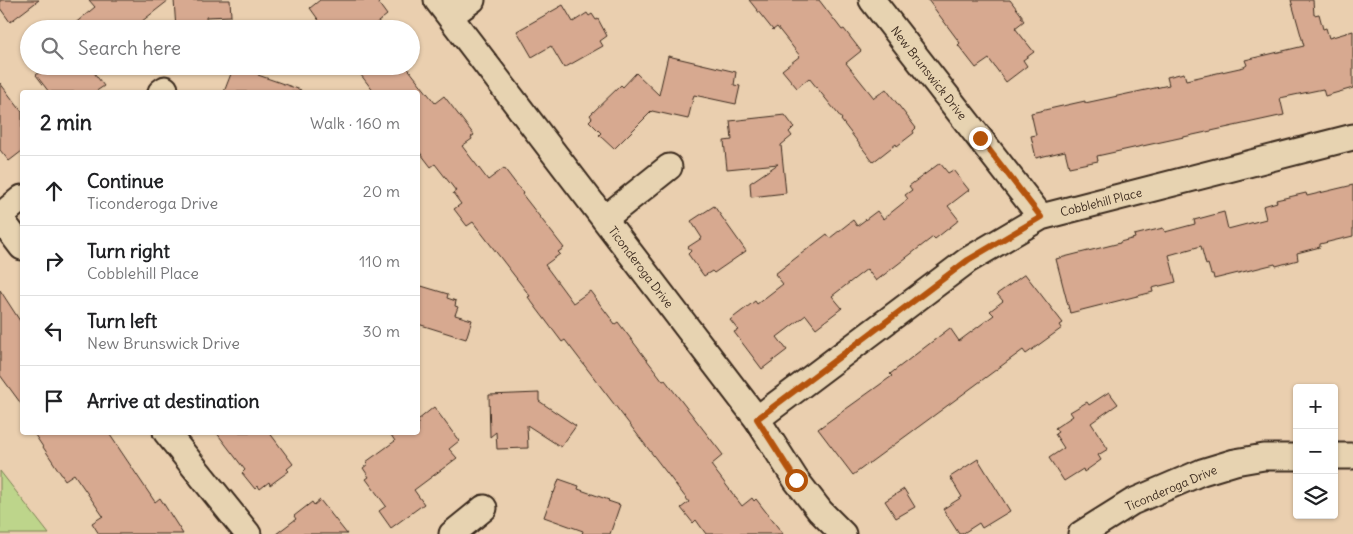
<!DOCTYPE html>
<html lang="en">
<head>
<meta charset="utf-8">
<style>
  :root { --surface:#fff; --page:#f2f2f2; --text:#202124; --muted:#757577; --line:#e0e0e0 }
  body { margin:0; font-family:Delius,sans-serif; background:var(--page); color:var(--text) }
  .controls { position:absolute; right:15px; bottom:15px; display:grid; overflow:hidden; border-radius:5px; box-shadow:0 1px 4px #0004 }
  .controls button { width:45px; height:45px; display:grid; place-items:center; padding:0; border:0; border-bottom:1px solid var(--line); background:var(--surface); color:var(--text); font:25px sans-serif }
  .stop { position:absolute; width:15px; height:15px; margin:-11px; border:4px solid #b45309; border-radius:50%; background:#fff }
  .stop.end { background:#b45309; border-color:#fff; box-shadow:0 1px 5px #0008 }
  .list { margin:0; padding:0; list-style:none }
  h2 { display:flex; justify-content:space-between; align-items:center; height:65px; margin:0; padding:0 20px; font-size:21px }
  h2 small { font-size:16px; font-weight:400; color:var(--muted) }
  .list li { display:grid; grid-template-columns:32px 1fr auto; gap:15px; align-items:center; box-sizing:border-box; height:70px; padding:0 20px; border-top:1px solid var(--line) }
  .list b { display:block; font-size:19px; white-space:nowrap }
  .list p { margin:0; font-size:16px; white-space:nowrap; color:var(--muted) }
  .list em { font-size:16px; font-style:normal; color:var(--muted) }
  .icon { flex:none; width:28px; height:28px; fill:none; stroke:currentColor; stroke-width:2; stroke-linecap:round; stroke-linejoin:round }
  .map { position:relative; flex:none; width:1353px; height:534px; overflow:hidden }
  .search { position:absolute; background:var(--surface); box-shadow:0 1px 4px #0004; left:20px; top:20px; width:400px; height:55px; display:flex; align-items:center; gap:12px; box-sizing:border-box; padding:0 18px; border-radius:28px; color:var(--muted); font-size:19px }
  .panel { position:absolute; background:var(--surface); box-shadow:0 1px 4px #0004; left:20px; top:90px; width:400px; height:345px; border-radius:5px }
  .map>svg:first-child { display:block }
  .green { fill:#bdd58b; stroke:#7c8054 }
  .building { fill:#d7a990; stroke:#3b2a1e }
  .lines { fill:none; stroke-linecap:round; stroke-linejoin:round }
  .street-casing { stroke:#3b2a1e; stroke-width:29 }
  .street { stroke:#e7d3b1; stroke-width:25 }
  .route { stroke:#b45309; stroke-width:6 }
  .labels { text-anchor:middle; dominant-baseline:central; stroke-width:4; stroke-linejoin:round; paint-order:stroke }
  .street-label { font-size:12px; fill:#3b2a1e; stroke:#e7d3b1 }
</style>
</head>
<body>
<div class="map">
<svg width="1353" height="534" viewBox="0 0 1353 534">
  <rect width="100%" height="100%" fill="#eacfaf"/>
  <filter id="ink" filterUnits="userSpaceOnUse"><feTurbulence type="fractalNoise" baseFrequency=".02" numOctaves="2"/><feDisplacementMap in="SourceGraphic" scale="10" xChannelSelector="R" yChannelSelector="G"/><feConvolveMatrix kernelMatrix="1 2 1 2 8 2 1 2 1" color-interpolation-filters="sRGB"/></filter>
  <g filter="url(#ink)">
    <!-- green -->
    <path class="green" d="M0 471 49 534H0Z"/>
    <!-- building -->
    <path class="building" d="M0 0H39L10 22 0 8Z
      M89 0H169L132 29H68L95 7Z
      M174 0H230L231 16 206 17 207 29H176Z
      M320 0H376L387 15 369 29H325L310 8Z
      M749 0H819L842 30 844 29 861 51 846 63 874 98 886 89 916 128 913 131 914 133 897 146 896 144 873 162 841 120 842 119 809 78 797 88 782 70 800 56 777 27 773 30Z
      M928 0H1010L1023 17H1021L1024 21 1015 28 1034 52 1023 60 1027 66 1006 82 989 59 976 68 958 45 960 43Z
      M1291 0H1313L1314 15 1319 14 1323 29 1326 28 1329 38 1353 31V88L1325 96 1323 89 1280 98 1284 115 1097 156 1098 161 1069 167 1065 151 1036 158 1031 136 1036 135 1031 113 1085 101V103L1169 85 1167 77 1184 73 1186 80 1244 67 1247 65 1245 60 1304 46Z
      M563 5 573 22 587 13 589 16 592 14 596 20 598 19 607 36 600 41 603 46 564 68 551 46 532 57 517 31Z
      M668 56 736 72 734 85 740 86 736 104 694 95 688 119 652 111 614 149 599 135 601 133 589 121 592 118 590 115 621 85 623 87 636 73 659 95Z
      M47 66H89L104 86 95 92H49L36 75Z
      M234 66H261L258 75 301 90 300 92H224Z
      M354 66H406L435 103 444 96 474 135 471 137 472 139 462 146 488 180 504 168 523 193 522 194 564 248 558 252 560 254 545 265 573 303 590 291 615 324 618 322 663 381 665 380 723 455 711 465 742 506 752 498 754 501 756 499 783 534H706L696 520 693 523 681 508 689 502 565 340 562 342 528 297 530 296 473 222 467 226 454 209 461 204 453 193 456 191 435 164 431 167 418 150V92H374Z
      M0 83 22 112V151L9 161 0 150Z
      M785 115 794 127 789 132 792 136 781 145 786 193 751 197 750 183 778 164 727 169 724 141 732 140 730 121Z
      M940 163 948 173 953 170 969 190 948 206 959 220 935 239 933 237 876 281 867 269 832 296 842 308 816 328 806 315 777 337 787 350 762 369 734 332 738 330 730 320 755 301 757 304 783 284 775 274 827 234 830 238 853 220 857 226 877 211 883 219 908 199 905 195 912 190 909 186Z
      M1353 185V236L1320 244V247L1297 253 1298 260 1276 266 1275 264 1214 279 1213 274H1211L1208 264 1206 265 1201 246 1169 255 1176 282 1152 288 1153 292 1070 313 1056 259 1120 243V242L1135 238 1134 235 1163 228 1165 232 1195 224 1194 220 1224 212 1228 229 1266 219 1263 206 1277 202 1276 200 1306 193 1307 196Z
      M714 206 746 251 714 273 712 271 704 276 688 254 691 251 688 247 702 238 691 221Z
      M1025 274 1063 323 1060 325 1062 328 1026 354 1023 350 853 475 818 429 892 376 890 374 950 328 959 341 994 315 990 311 1003 301 997 294Z
      M418 285 448 294 447 298 456 301 455 306 458 307 455 315 472 320 466 339 418 324Z
      M0 290 22 324V405L0 375Z
      M1109 392 1118 404 1091 423 1108 449 1098 455 1101 460 1084 472 1083 469 1064 481 1049 458 1064 448 1055 434 1058 432 1055 428 1073 416 1070 412 1087 402 1089 405Z
      M539 393V401L576 426 561 447 527 425 528 448 497 449 496 432 490 437 489 395Z
      M434 407 459 441 449 449 457 458 414 490 424 504 391 528 379 511 386 506 366 479 369 477 363 468 368 464 366 462 395 441 389 432H418V420Z
      M33 432H108L155 502 160 498 183 534H99L92 523 103 516 74 474 65 480Z
      M216 432H269L293 464 287 469 289 471 270 485 269 482 260 489 258 486 255 489 242 473 245 470Z
      M978 459 1010 511 982 528 979 523 962 534H959L943 509 962 497 950 477Z
      M559 479 579 486 578 489 609 500 608 501 620 505 610 534H582L583 531 544 517 553 492 554 493Z
      M904 489 915 507 896 518 885 501Z
      M320 500 347 534H276L296 519 294 516 312 502 314 505Z"/>
    <g class="lines">
      <!-- street casing -->
      <g class="street-casing">
        <path id="street" d="M437 0 757 419 796 480 820 511 843 534
          M872 0 1041 217
          M450 16 472 0
          M161 92 165 89
          M0 216 22 198
          M0 218 22 247
          M604 219 669 167
          M757 419 968 260 1041 217 1353 137
          M166 432 248 534
          M1334 456H1353
          M452 534 484 508
          M1081 534 1132 502 1202 472 1235 462 1264 457H1297"/>
      </g>
      <!-- street -->
      <use href="#street" class="street"/>
    </g>
  </g>
  <g class="lines" filter="url(#ink)">
    <!-- route -->
    <path class="route" d="M796 480 757 419 968 260 1041 217 980 138"/>
  </g>
  <g class="labels">
    <!-- street labels -->
    <g class="street-label">
      <text transform="translate(929 73) rotate(52)">New Brunswick Drive</text>
      <text transform="translate(1101 202) rotate(-14)">Cobblehill Place</text>
      <text transform="translate(641 267) rotate(53)">Ticonderoga Drive</text>
      <text transform="translate(1171 488) rotate(-23)">Ticonderoga Drive</text>
    </g>
  </g>
</svg>
<div class="controls">
<button>+</button>
<button>−</button>
<button><svg class="icon" aria-label="layers" viewBox="0 0 24 24"><path d="M12 4l9 5-9 5-9-5zM3 14l9 5 9-5"/></svg></button>
</div>
<div class="stop" style="left:796px;top:480px"></div>
<div class="stop end" style="left:980px;top:138px"></div>
<div class="search"><svg class="icon" aria-label="search" viewBox="0 0 24 24"><circle cx="10" cy="10" r="6"/><path d="M15 15l6 6"/></svg>Search here</div>
<section class="panel">
<h2>2 min<small>Walk · 160 m</small></h2>
<ul class="list">
<li><svg class="icon" aria-label="ahead" viewBox="0 0 24 24"><path d="M12 20V5M6 11l6-6 6 6"/></svg><div><b>Continue</b><p>Ticonderoga Drive</p></div><em>20 m</em></li>
<li><svg class="icon" aria-label="right" viewBox="0 0 24 24"><path d="M7 20v-9h11M14 6l5 5-5 5"/></svg><div><b>Turn right</b><p>Cobblehill Place</p></div><em>110 m</em></li>
<li><svg class="icon" aria-label="left" viewBox="0 0 24 24"><path d="M17 20v-9H6M10 6l-5 5 5 5"/></svg><div><b>Turn left</b><p>New Brunswick Drive</p></div><em>30 m</em></li>
<li><svg class="icon" aria-label="arrive" viewBox="0 0 24 24"><path d="M6 21V4h12l-3 4 3 4H6"/></svg><div><b>Arrive at destination</b></div></li>
</ul>
</section>
</div>
</body>
</html>
